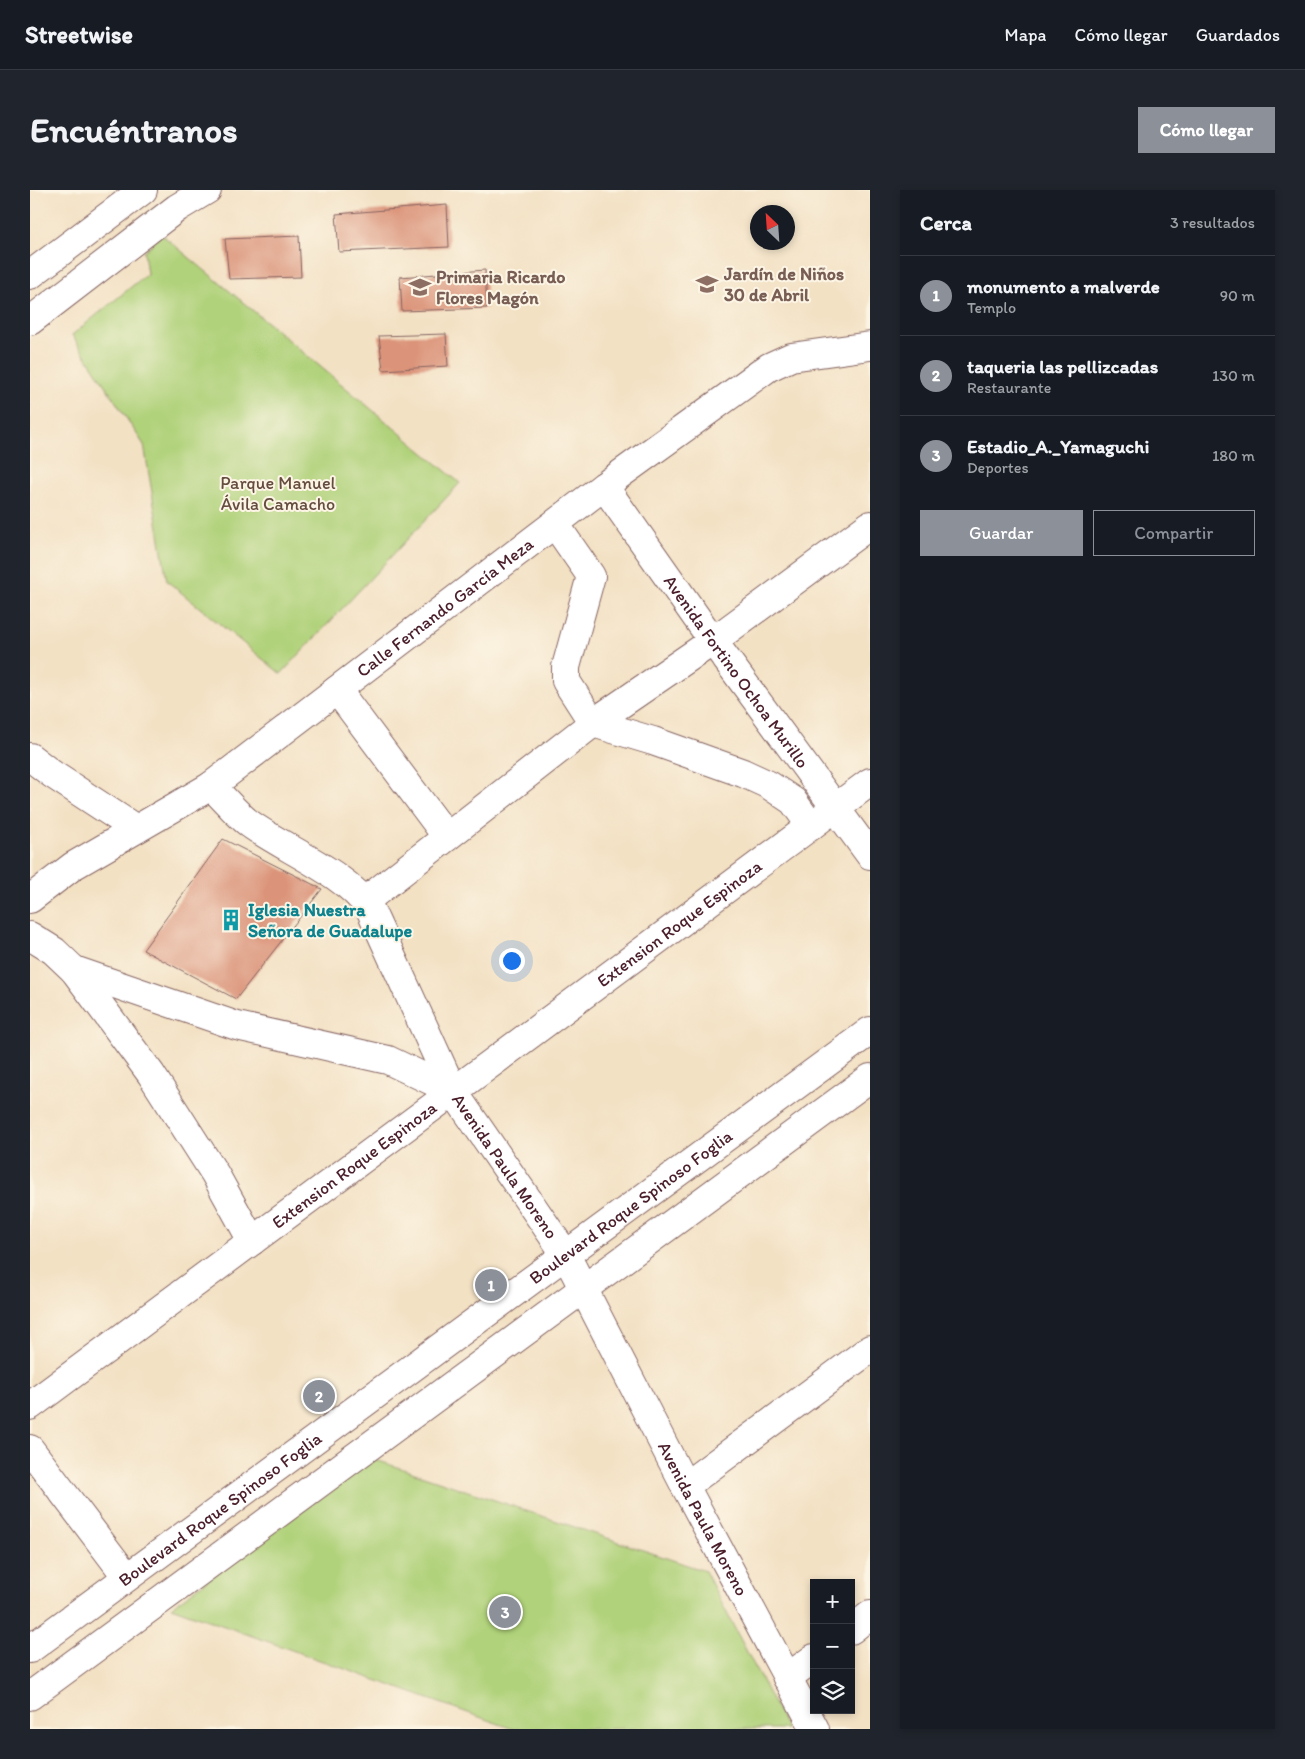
<!DOCTYPE html>
<html lang="es">
<head>
<meta charset="utf-8">
<style>
  :root { --surface:#171b24; --page:#20242c; --text:#f1f3f6; --muted:#9ea1a6; --line:#363941; --accent:#8c9099 }
  body { margin:0; font-family:Itim,sans-serif; background:var(--page); color:var(--text) }
  .controls { position:absolute; right:15px; bottom:15px; display:grid; overflow:hidden; border-radius:0px; box-shadow:0 2px 8px #0003 }
  .controls button { width:45px; height:45px; display:grid; place-items:center; padding:0; border:0; border-bottom:1px solid var(--line); background:var(--surface); color:var(--text); font:25px sans-serif }
  .compass { position:absolute; left:720px; top:15px; width:45px; height:45px; border-radius:50%; background:var(--surface); box-shadow:0 2px 8px #0003; rotate:335deg }
  .you { position:absolute; left:481px; top:770px; width:18px; height:18px; margin:-12px; border:4px solid #fff; border-radius:50%; background:#1a73e8; box-shadow:0 0 0 8px #1a73e833 }
  .badge { display:grid; place-items:center; width:32px; height:32px; border-radius:50%; background:var(--accent); color:#fff; font-size:16px; font-weight:700 }
  .pin { position:absolute; translate:-50% -50%; border:2px solid #fff; box-shadow:0 1px 5px #0006 }
  .list { margin:0; padding:0; list-style:none }
  h2 { display:flex; justify-content:space-between; align-items:center; height:65px; margin:0; padding:0 20px; font-size:21px }
  h2 small { font-size:16px; font-weight:400; color:var(--muted) }
  .list li { display:grid; grid-template-columns:32px 1fr auto; gap:15px; align-items:center; box-sizing:border-box; height:80px; padding:0 20px; border-top:1px solid var(--line) }
  .list b { display:block; font-size:19px; white-space:nowrap }
  .list p { margin:0; font-size:16px; white-space:nowrap; color:var(--muted) }
  .list em { font-size:16px; font-style:normal; color:var(--muted) }
  .actions { display:flex; gap:10px; padding:15px 20px }
  .actions a { flex:1; padding:11px 0; border:1px solid var(--accent); border-radius:0px; text-align:center; font-size:18px; color:var(--accent) }
  .actions .main { background:var(--accent); color:#fff }
  .icon { flex:none; width:28px; height:28px; fill:none; stroke:currentColor; stroke-width:2; stroke-linecap:round; stroke-linejoin:round }
  .map { position:relative; flex:none; width:840px; height:1539px; overflow:hidden; border-radius:0px }
  header { display:flex; align-items:center; gap:30px; box-sizing:border-box; height:70px; padding:0 25px; background:var(--surface); border-bottom:1px solid var(--line) }
  header strong { font-size:24px }
  nav { display:flex; gap:28px; margin-inline-start:auto; font-size:18px }
  .intro { display:flex; align-items:center; justify-content:space-between; box-sizing:border-box; height:120px; padding:0 30px }
  h1 { margin:0; font-size:35px }
  .button { padding:12px 22px; border-radius:0px; background:var(--accent); color:#fff; font-size:18px; font-weight:700 }
  main { display:flex; gap:30px; padding:0 30px }
  aside { flex:1; background:var(--surface); border-radius:0px; box-shadow:0 2px 8px #0003 }
  .map>svg:first-child { display:block }
  .green { fill:#b0d27a; stroke:#7d7852 }
  .building { fill:#db947a }
  .lines { fill:none; stroke-linecap:round; stroke-linejoin:round }
  .street-casing { stroke:#856361; stroke-width:30 }
  .secondary-casing { stroke:#856361; stroke-width:30 }
  .street { stroke:#fff; stroke-width:28 }
  .secondary { stroke:#fff; stroke-width:28 }
  .labels { text-anchor:middle; dominant-baseline:central; stroke-width:4; stroke-linejoin:round; paint-order:stroke }
  .education-label { font-size:18px; font-weight:bold; fill:#785e54; stroke:#fcf5e5; text-anchor:start }
  .park-label { font-size:18px; fill:#644c3f; stroke:#fcf5e5 }
  .street-label { font-size:18px; fill:#4a1f2b; stroke:#fcf5e5 }
  .culture-label { font-size:18px; font-weight:bold; fill:#0d838f; stroke:#fcf5e5; text-anchor:start }
</style>
</head>
<body>
<header>
<strong>Streetwise</strong>
<nav><a>Mapa</a><a>Cómo llegar</a><a>Guardados</a></nav>
</header>
<div class="intro"><h1>Encuéntranos</h1><a class="button">Cómo llegar</a></div>
<main>
<div class="map">
<svg width="840" height="1539" viewBox="0 0 840 1539">
  <rect width="100%" height="100%" fill="#fcf5e5"/>
  <filter id="ink" filterUnits="userSpaceOnUse"><feTurbulence type="fractalNoise" baseFrequency=".02" numOctaves="2"/><feDisplacementMap in="SourceGraphic" scale="10" xChannelSelector="R" yChannelSelector="G"/><feConvolveMatrix kernelMatrix="1 2 1 2 8 2 1 2 1" color-interpolation-filters="sRGB"/></filter>
  <filter id="wash" filterUnits="userSpaceOnUse"><feTurbulence type="fractalNoise" baseFrequency=".0096" numOctaves="4" result="noise"/><feDisplacementMap in="SourceGraphic" scale="20" xChannelSelector="R" yChannelSelector="G"/><feGaussianBlur stdDeviation="1.12" result="paint"/><feColorMatrix in="noise" values="0 0 0 0 0 0 0 0 0 0 0 0 0 0 0 0 0 1.4 0 .05"/><feComposite in="paint" operator="in"/></filter>
  <g filter="url(#wash)">
    <rect width="100%" height="100%" fill="#f3e1c4"/>
    <!-- green -->
    <path class="green" d="M131 44 430 293 251 484 137 391 114 255 42 145 117 84 114 62Z
      M343 1269 675 1381 757 1539H483L141 1417Z"/>
    <g id="blocks">
      <!-- building -->
      <path class="building" d="M417 15 419 57 309 62 306 24Z
        M269 46 271 87 199 89 195 49Z
        M455 80 457 118 372 121 370 87Z
        M416 144 418 176 353 180 349 146Z
        M193 649 292 699 206 809 113 760Z"/>
    </g>
  </g>
  <g filter="url(#ink)">
    <use href="#blocks" fill-opacity="0" stroke="#856361" stroke-width="1"/>
    <g class="lines">
      <!-- street casing -->
      <g class="street-casing">
        <g id="street">
          <path d="M0 85 113 0"/>
          <path d="M0 131 147 18 177 0"/>
          <path id="s1" d="M574 296 683 451 840 665"/>
          <path d="M525 334 561 386 536 477V491L563 533 623 551 713 583 739 595 763 611 781 636"/>
          <path d="M307 500 417 647"/>
          <path d="M0 567 22 584 106 639"/>
          <path id="s2" d="M181 596C194 608 206 624 220 634 256 660 316 683 340 719L423 901 536 1065 655 1296 785 1539"/>
          <path id="s3" d="M0 709 43 676 181 596 574 296 739 177 761 167 840 156"/>
          <path d="M335 711 563 533 683 451 840 335"/>
          <path d="M0 746 24 761 44 780 121 884 185 984 222 1051"/>
          <path d="M44 780 207 836 358 870 423 901"/>
          <path id="s4" d="M0 1216 840 592"/>
          <path d="M0 1259 97 1387"/>
          <path d="M655 1296 840 1159"/>
          <path d="M821 1440 840 1425"/>
          <path d="M757 1488 784 1468"/>
        </g>
      </g>
      <!-- secondary casing -->
      <g class="secondary-casing">
        <g id="secondary">
          <path id="s5" d="M0 1459 840 841"/>
          <path d="M0 1506 840 888"/>
        </g>
      </g>
      <!-- street -->
      <use href="#street" class="street"/>
      <!-- secondary -->
      <use href="#secondary" class="secondary"/>
    </g>
  </g>
  <!-- icons -->
  <defs>
    <g id="school-bare" transform="scale(1.725)"><path d="M0-5L7-2L0 1L-7-2ZM-4 1L0 2.5L4 1V4Q0 6-4 4Z" fill="#8d6e63" stroke="#fcf5e5" stroke-width="2.5" paint-order="stroke"/></g>
    <g id="building-bare" transform="scale(1.725)"><path d="M-4-6H4V6H1V3H-1V6H-4ZM-2.5-4.3h1.7v1.8h-1.7ZM.8-4.3h1.7v1.8H.8ZM-2.5-1h1.7V.8h-1.7ZM.8-1h1.7V.8H.8Z" fill="#0f9aa8" stroke="#fcf5e5" stroke-width="2.5" paint-order="stroke"/></g>
  </defs>
  <g fill-rule="evenodd">
    <use href="#school-bare" x="677" y="94"/>
    <use href="#school-bare" x="390" y="97"/>
    <use href="#building-bare" x="201" y="730"/>
  </g>
  <g class="labels">
    <!-- education labels -->
    <g class="education-label">
      <text x="694" y="84">Jardín de Niños<tspan x="694" dy="21">30 de Abril</tspan></text>
      <text x="406" y="87">Primaria Ricardo<tspan x="406" dy="21">Flores Magón</tspan></text>
    </g>
    <!-- park labels -->
    <g class="park-label">
      <text x="248" y="293">Parque Manuel<tspan x="248" dy="21">Ávila Camacho</tspan></text>
    </g>
    <!-- street labels -->
    <g class="street-label">
      <text stroke="none"><textPath href="#s3" startOffset="508">Calle Fernando García Meza</textPath></text>
      <text stroke="none"><textPath href="#s1" startOffset="228">Avenida Fortino Ochoa Murillo</textPath></text>
      <text stroke="none"><textPath href="#s4" startOffset="809">Extension Roque Espinoza</textPath></text>
      <text stroke="none"><textPath href="#s4" startOffset="404">Extension Roque Espinoza</textPath></text>
      <text stroke="none"><textPath href="#s2" startOffset="494">Avenida Paula Moreno</textPath></text>
      <text stroke="none"><textPath href="#s5" startOffset="746">Boulevard Roque Spinoso Foglia</textPath></text>
      <text stroke="none"><textPath href="#s5" startOffset="236">Boulevard Roque Spinoso Foglia</textPath></text>
      <text stroke="none"><textPath href="#s2" startOffset="899">Avenida Paula Moreno</textPath></text>
    </g>
    <!-- culture labels -->
    <g class="culture-label">
      <text x="218" y="720">Iglesia Nuestra<tspan x="218" dy="21">Señora de Guadalupe</tspan></text>
    </g>
  </g>
</svg>
<div class="controls">
<button>+</button>
<button>−</button>
<button><svg class="icon" aria-label="layers" viewBox="0 0 24 24"><path d="M12 4l9 5-9 5-9-5zM3 14l9 5 9-5"/></svg></button>
</div>
<svg class="compass" viewBox="-18 -18 36 36"><path d="M0-13l5 13h-10z" fill="#e53935"/><path d="M0 13l5-13h-10z" fill="#9ea1a6"/></svg>
<div class="you"></div>
<div class="pin badge" style="left:461px;top:1095px">1</div>
<div class="pin badge" style="left:289px;top:1206px">2</div>
<div class="pin badge" style="left:475px;top:1422px">3</div>
</div>
<aside>
<h2>Cerca<small>3 resultados</small></h2>
<ul class="list">
<li><span class="badge">1</span><div><b>monumento a malverde</b><p>Templo</p></div><em>90 m</em></li>
<li><span class="badge">2</span><div><b>taqueria las pellizcadas</b><p>Restaurante</p></div><em>130 m</em></li>
<li><span class="badge">3</span><div><b>Estadio_A._Yamaguchi</b><p>Deportes</p></div><em>180 m</em></li>
</ul>
<div class="actions"><a class="main">Guardar</a><a>Compartir</a></div>
</aside>
</main>
</body>
</html>
